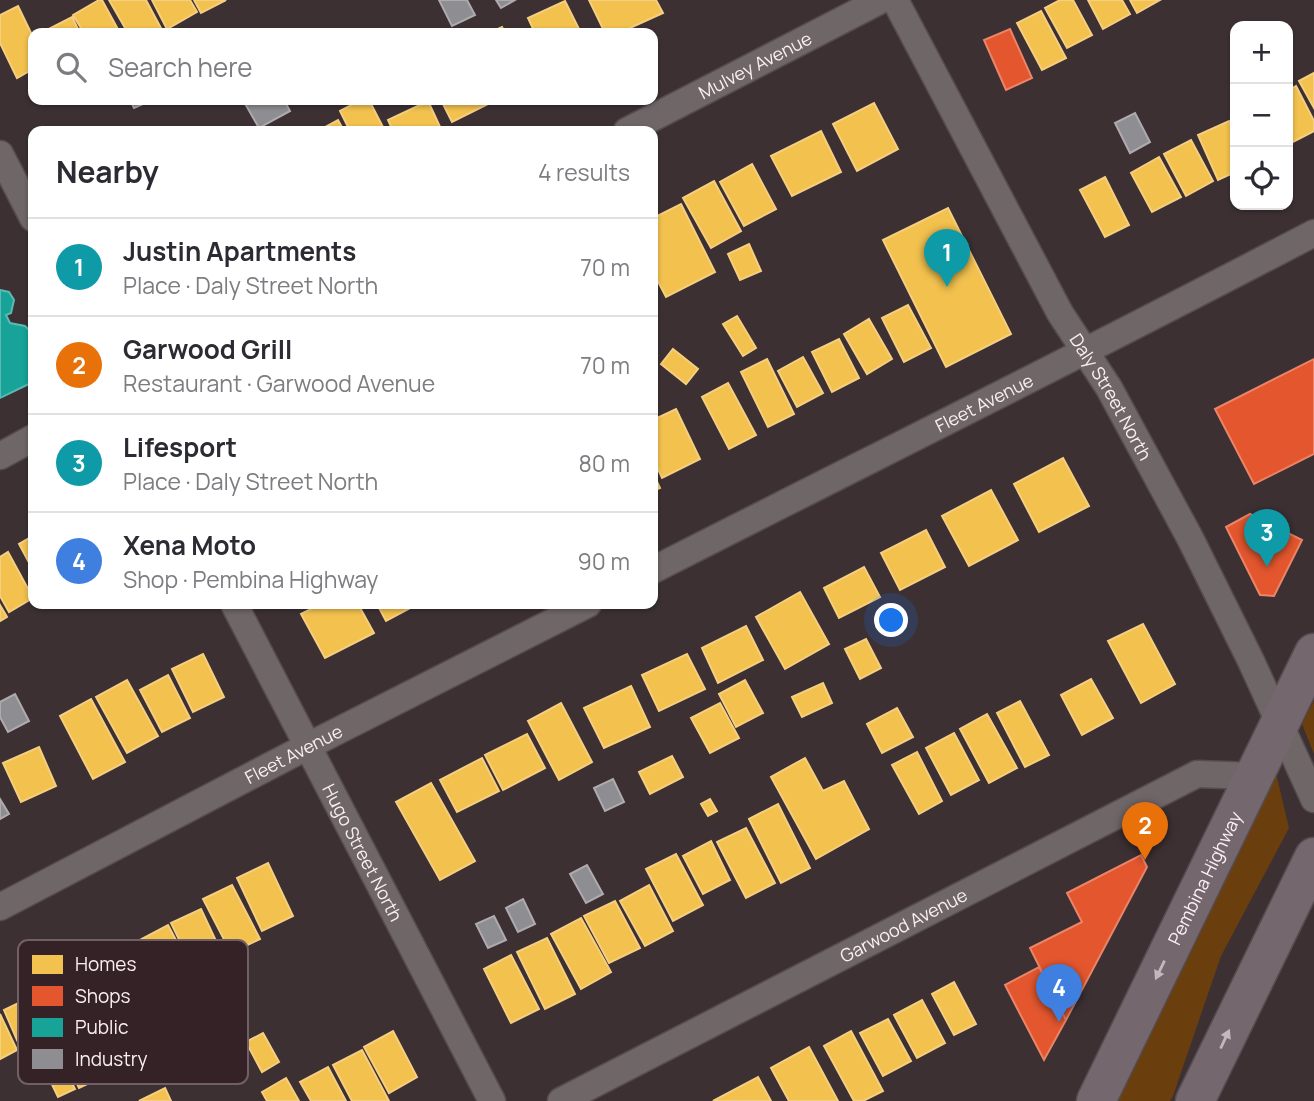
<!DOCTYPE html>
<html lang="en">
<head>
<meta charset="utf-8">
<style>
  :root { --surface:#fff; --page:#f2f2f3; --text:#2b2b33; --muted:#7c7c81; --line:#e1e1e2; --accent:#0f766e }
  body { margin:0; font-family:Manrope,sans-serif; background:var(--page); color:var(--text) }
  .controls { position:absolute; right:21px; top:21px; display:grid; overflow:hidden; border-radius:14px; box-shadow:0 2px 5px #0004 }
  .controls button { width:63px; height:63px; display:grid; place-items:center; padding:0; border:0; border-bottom:2px solid var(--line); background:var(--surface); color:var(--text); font:35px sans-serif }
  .you { position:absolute; left:892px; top:621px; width:24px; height:24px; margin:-18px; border:5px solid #fff; border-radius:50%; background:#1a73e8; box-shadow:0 0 0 10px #1a73e833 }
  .badge { display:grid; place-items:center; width:46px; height:46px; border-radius:50%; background:var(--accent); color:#fff; font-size:23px; font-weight:700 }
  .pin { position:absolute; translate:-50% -58px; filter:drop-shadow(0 2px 4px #0008) }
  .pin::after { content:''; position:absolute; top:37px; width:24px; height:21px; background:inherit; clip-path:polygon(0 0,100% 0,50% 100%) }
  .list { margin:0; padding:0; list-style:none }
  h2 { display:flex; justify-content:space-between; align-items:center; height:91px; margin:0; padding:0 28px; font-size:30px }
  h2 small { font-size:23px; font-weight:400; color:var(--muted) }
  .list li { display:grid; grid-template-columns:46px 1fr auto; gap:21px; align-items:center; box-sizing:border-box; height:98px; padding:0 28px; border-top:2px solid var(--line) }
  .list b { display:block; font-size:26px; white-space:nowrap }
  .list p { margin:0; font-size:23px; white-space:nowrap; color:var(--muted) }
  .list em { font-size:23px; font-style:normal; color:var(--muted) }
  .icon { flex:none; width:38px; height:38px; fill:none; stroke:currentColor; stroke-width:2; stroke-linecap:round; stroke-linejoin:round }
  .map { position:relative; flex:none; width:1314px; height:1101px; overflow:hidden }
  .search { position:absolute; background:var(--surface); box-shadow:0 2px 5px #0004; left:28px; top:28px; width:630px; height:77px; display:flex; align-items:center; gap:18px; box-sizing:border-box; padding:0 24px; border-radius:14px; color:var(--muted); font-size:26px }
  .panel { position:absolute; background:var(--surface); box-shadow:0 2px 5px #0004; left:28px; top:126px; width:630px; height:483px; border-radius:14px }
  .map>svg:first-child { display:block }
  .green { fill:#6a3f0d }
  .homes { fill:#f2c14e; stroke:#f5ce7f; stroke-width:2 }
  .shops { fill:#e4572e; stroke:#eb8468; stroke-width:2 }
  .public { fill:#17a398; stroke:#5bbab3; stroke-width:2 }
  .industry { fill:#8d8d92; stroke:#aeaaae; stroke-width:2 }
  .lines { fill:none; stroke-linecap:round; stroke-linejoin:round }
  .street-casing { stroke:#564c4f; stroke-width:29 }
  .primary-casing { stroke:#564c4f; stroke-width:41 }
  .street { stroke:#6f6668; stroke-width:26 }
  .primary { stroke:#74676e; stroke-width:38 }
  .oneway { fill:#c5b8bd }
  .labels { text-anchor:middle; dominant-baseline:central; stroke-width:7; stroke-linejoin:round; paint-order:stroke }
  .street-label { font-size:18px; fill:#fbeef1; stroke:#352227 }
  .key { fill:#352227; stroke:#705f64; stroke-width:2 }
  .key-label { font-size:19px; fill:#fbeef1 }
</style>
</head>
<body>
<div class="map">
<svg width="1314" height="1101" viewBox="0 0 1314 1101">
  <rect width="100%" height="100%" fill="#3c3033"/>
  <!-- green -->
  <path class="green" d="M1314 701V754L1302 724Z
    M1276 773 1289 828 1221 956 1173 1096 1170 1101H1115Z"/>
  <!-- homes -->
  <path class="homes" d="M99 0H102L120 33H84L73 15Z
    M109 0H146L162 30 155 33H128Z
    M152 0H190L197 12 167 29Z
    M194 0H226L201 13Z
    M589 0H656L663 13 619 33H605Z
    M1060 0H1073L1092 35 1067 48 1045 8Z
    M1088 0H1122L1130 14 1103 29Z
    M1130 0H1160L1137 13Z
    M565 1 581 33H535L528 18Z
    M18 6 33 37V69L17 78 0 43V15Z
    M1041 11 1066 58 1042 70 1017 23Z
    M72 17 80 33H41Z
    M502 27 505 33H489Z
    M1314 73V108L1299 81Z
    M1296 86 1314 121V131L1291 143 1288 138V91Z
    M361 100H369L385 131H350L340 111Z
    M441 100H486L488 104 452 122Z
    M428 101 442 131H393L388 120Z
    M874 103 898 149 857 171 833 124Z
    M338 120 344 131H318Z
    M1229 121 1235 135V172L1218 180 1198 135Z
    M821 131 841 172 792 196 771 156Z
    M1191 140 1213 181 1186 196 1164 154Z
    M1159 157 1181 197 1152 212 1131 173Z
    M752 164 776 209 744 226 720 182Z
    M1105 177 1129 225 1105 237 1080 190Z
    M714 181 741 231 711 248 683 198Z
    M681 204 715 272 666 297 653 272V218Z
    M948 208 1011 334 946 367 883 240Z
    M749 244 761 271 740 280 728 254Z
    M908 305 931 348 904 362 882 318Z
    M737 316 756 348 743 356 723 324Z
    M869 319 892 359 867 374 844 334Z
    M839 339 859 378 832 392 812 352Z
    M673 349 698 369 686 384 661 364Z
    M803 357 823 393 797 407 778 371Z
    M767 359 794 414 768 427 741 372Z
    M728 383 756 435 729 449 702 397Z
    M676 409 700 459 662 478 653 458V420Z
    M1063 458 1089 506 1039 532 1014 484Z
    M653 473 660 488 653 491Z
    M991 490 1018 540 969 566 942 516Z
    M926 530 945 567 900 590 881 553Z
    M33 536V570L19 544Z
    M8 552 33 598 9 612 0 596V557Z
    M864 567 880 597 839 618 824 588Z
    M800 592 829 644 785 669 756 617Z
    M321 604H358L374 633 325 658 301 614Z
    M377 604H412L414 606 386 621Z
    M0 605 7 617 0 621Z
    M1143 624 1175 684 1141 703 1108 641Z
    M746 626 763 660 718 683 702 648Z
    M866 639 881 668 860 679 845 649Z
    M203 654 224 697 193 712 172 669Z
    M687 654 705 689 659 711 642 675Z
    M168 675 190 718 162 732 140 690Z
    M1091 679 1113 718 1082 735 1061 695Z
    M127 680 158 736 127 753 96 697Z
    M745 680 763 713 736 727 719 694Z
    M823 683 832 703 802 717 792 697Z
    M631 686 650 727 604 748 584 708Z
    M91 699 125 762 93 779 60 716Z
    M1020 701 1049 755 1025 767 997 713Z
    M561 703 592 762 559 780 528 721Z
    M720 703 739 738 710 753 691 718Z
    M897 708 913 737 882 753 867 724Z
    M987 714 1017 768 989 783 960 729Z
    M954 733 979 780 951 795 926 748Z
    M527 734 545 768 503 790 485 755Z
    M39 747 56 786 21 802 3 763Z
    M917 752 942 801 919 814 892 765Z
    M672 756 683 777 650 794 639 772Z
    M482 758 499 791 457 812 440 780Z
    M805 758 823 791 844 781 869 829 816 859 771 777Z
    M431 783 475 861 440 880 396 802Z
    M710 799 717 811 708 816 701 804Z
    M778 804 810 868 781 883 749 819Z
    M746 828 775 883 746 898 717 842Z
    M711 841 730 880 703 894 683 856Z
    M676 854 703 905 673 921 646 869Z
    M268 863 293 916 262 931 237 878Z
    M232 885 260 939 231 953 203 899Z
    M649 885 673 931 645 946 620 901Z
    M615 901 640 948 609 963 584 916Z
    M201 909 217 943 188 958 171 923Z
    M581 918 611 972 581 989 551 934Z
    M168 925 185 957 155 973 138 941Z
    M547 938 575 994 545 1009 517 952Z
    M511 955 539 1009 511 1023 484 969Z
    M954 982 976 1024 954 1035 932 994Z
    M33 996 50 1033 20 1047 4 1010Z
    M922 1000 945 1043 917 1058 894 1015Z
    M0 1014 17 1050 0 1059Z
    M888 1019 911 1061 883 1076 860 1033Z
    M393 1031 417 1077 389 1093 364 1047Z
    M851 1031 883 1091 863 1101H854L824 1046Z
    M263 1033 279 1062 262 1072 246 1042Z
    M82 1047 98 1079 79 1088 63 1056Z
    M809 1047 838 1101H789L771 1068Z
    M362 1050 389 1101H352L333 1065Z
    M60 1059 75 1089 58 1097 44 1068Z
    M328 1067 346 1101H311L300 1082Z
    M758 1077 771 1101H713Z
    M286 1078 299 1101H267L262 1092Z
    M165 1088 171 1101H139Z"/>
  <!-- shops -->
  <path class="shops" d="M1010 29 1032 78 1006 90 984 40Z
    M1314 359V454L1254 484 1215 409Z
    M1250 514 1302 540 1274 596 1260 595 1226 527Z
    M1141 855 1147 867 1066 1020 1030 948 1082 922 1067 893Z
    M1039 967 1066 1020 1044 1060 1005 985Z"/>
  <!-- public -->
  <path class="public" d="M0 290 9 292 14 300 11 313 6 315 10 323 25 326 33 334V382L0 398Z"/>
  <!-- industry -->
  <path class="industry" d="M439 0H467L475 15 452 26Z
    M496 0H515L501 8Z
    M130 100H152L134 108Z
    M243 100H284L290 111 259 128Z
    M1135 113 1150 142 1130 153 1115 123Z
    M15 694 29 721 8 732 0 717V702Z
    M613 779 624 802 605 811 594 788Z
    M0 799 9 814 0 819Z
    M587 865 603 894 586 903 570 874Z
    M523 899 535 924 518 932 506 908Z
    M494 916 506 940 488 948 476 924Z"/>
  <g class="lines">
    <!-- street casing -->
    <g class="street-casing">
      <g id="street">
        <path id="s1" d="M895 0 1060 313 1109 388 1190 538 1251 661 1314 799"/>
        <path id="s2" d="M627 131 881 0"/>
        <path d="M0 154 33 218"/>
        <path d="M0 456 33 438"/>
        <path id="s3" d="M653 570C873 458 1095 348 1314 233"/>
        <path id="s4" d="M234 604 492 1101"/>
        <path id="s5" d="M0 907 308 746 588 604"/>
        <path id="s6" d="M561 1101 1197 774 1254 776"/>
      </g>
    </g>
    <!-- primary casing -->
    <g class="primary-casing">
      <g id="primary">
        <path id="s7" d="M1096 1101 1314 653"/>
        <path d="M1195 1101 1314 857"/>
      </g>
    </g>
    <!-- street -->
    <use href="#street" class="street"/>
    <!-- primary -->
    <use href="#primary" class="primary"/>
  </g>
  <!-- one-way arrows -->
  <defs><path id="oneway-solid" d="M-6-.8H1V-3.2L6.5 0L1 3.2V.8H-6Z" transform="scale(1.75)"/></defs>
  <g class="oneway">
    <use href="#oneway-solid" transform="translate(1160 970) rotate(116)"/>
    <use href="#oneway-solid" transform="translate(1225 1039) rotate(-65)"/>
  </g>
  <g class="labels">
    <!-- street labels -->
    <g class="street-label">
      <text stroke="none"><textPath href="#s2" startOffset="144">Mulvey Avenue</textPath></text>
      <text stroke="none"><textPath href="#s1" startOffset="452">Daly Street North</textPath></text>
      <text stroke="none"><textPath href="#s3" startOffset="371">Fleet Avenue</textPath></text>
      <text stroke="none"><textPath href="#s5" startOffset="331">Fleet Avenue</textPath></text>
      <text stroke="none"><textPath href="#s4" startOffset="280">Hugo Street North</textPath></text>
      <text stroke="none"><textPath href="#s7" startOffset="248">Pembina Highway</textPath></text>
      <text stroke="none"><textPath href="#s6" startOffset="385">Garwood Avenue</textPath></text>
    </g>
  </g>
  <!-- legend -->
  <rect x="18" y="940" width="230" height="144" rx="10" class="key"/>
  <rect x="32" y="955" width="31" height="19" fill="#f2c14e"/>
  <rect x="32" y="986" width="31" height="20" fill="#e4572e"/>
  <rect x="32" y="1018" width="31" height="19" fill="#17a398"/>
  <rect x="32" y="1049" width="31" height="20" fill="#8d8d92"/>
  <g class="key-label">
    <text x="75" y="971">Homes</text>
    <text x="75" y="1003">Shops</text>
    <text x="75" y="1034">Public</text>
    <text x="75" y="1066">Industry</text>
  </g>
</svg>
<div class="controls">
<button>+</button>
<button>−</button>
<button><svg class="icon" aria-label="locate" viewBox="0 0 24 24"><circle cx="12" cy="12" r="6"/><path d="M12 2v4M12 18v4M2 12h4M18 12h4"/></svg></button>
</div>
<div class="you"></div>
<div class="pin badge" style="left:947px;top:287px;background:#0f9aa8">1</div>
<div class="pin badge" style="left:1145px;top:860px;background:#e8710a">2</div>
<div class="pin badge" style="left:1267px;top:567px;background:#0f9aa8">3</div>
<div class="pin badge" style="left:1059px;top:1022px;background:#3f7fe0">4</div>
<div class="search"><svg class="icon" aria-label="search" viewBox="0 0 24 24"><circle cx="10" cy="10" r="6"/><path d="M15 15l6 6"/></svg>Search here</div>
<section class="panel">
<h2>Nearby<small>4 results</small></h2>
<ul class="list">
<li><span class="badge" style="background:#0f9aa8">1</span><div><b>Justin Apartments</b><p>Place · Daly Street North</p></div><em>70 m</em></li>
<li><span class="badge" style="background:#e8710a">2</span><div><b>Garwood Grill</b><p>Restaurant · Garwood Avenue</p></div><em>70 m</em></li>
<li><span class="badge" style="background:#0f9aa8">3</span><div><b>Lifesport</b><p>Place · Daly Street North</p></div><em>80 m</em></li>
<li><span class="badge" style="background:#3f7fe0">4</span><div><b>Xena Moto</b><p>Shop · Pembina Highway</p></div><em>90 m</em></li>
</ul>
</section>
</div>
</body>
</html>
